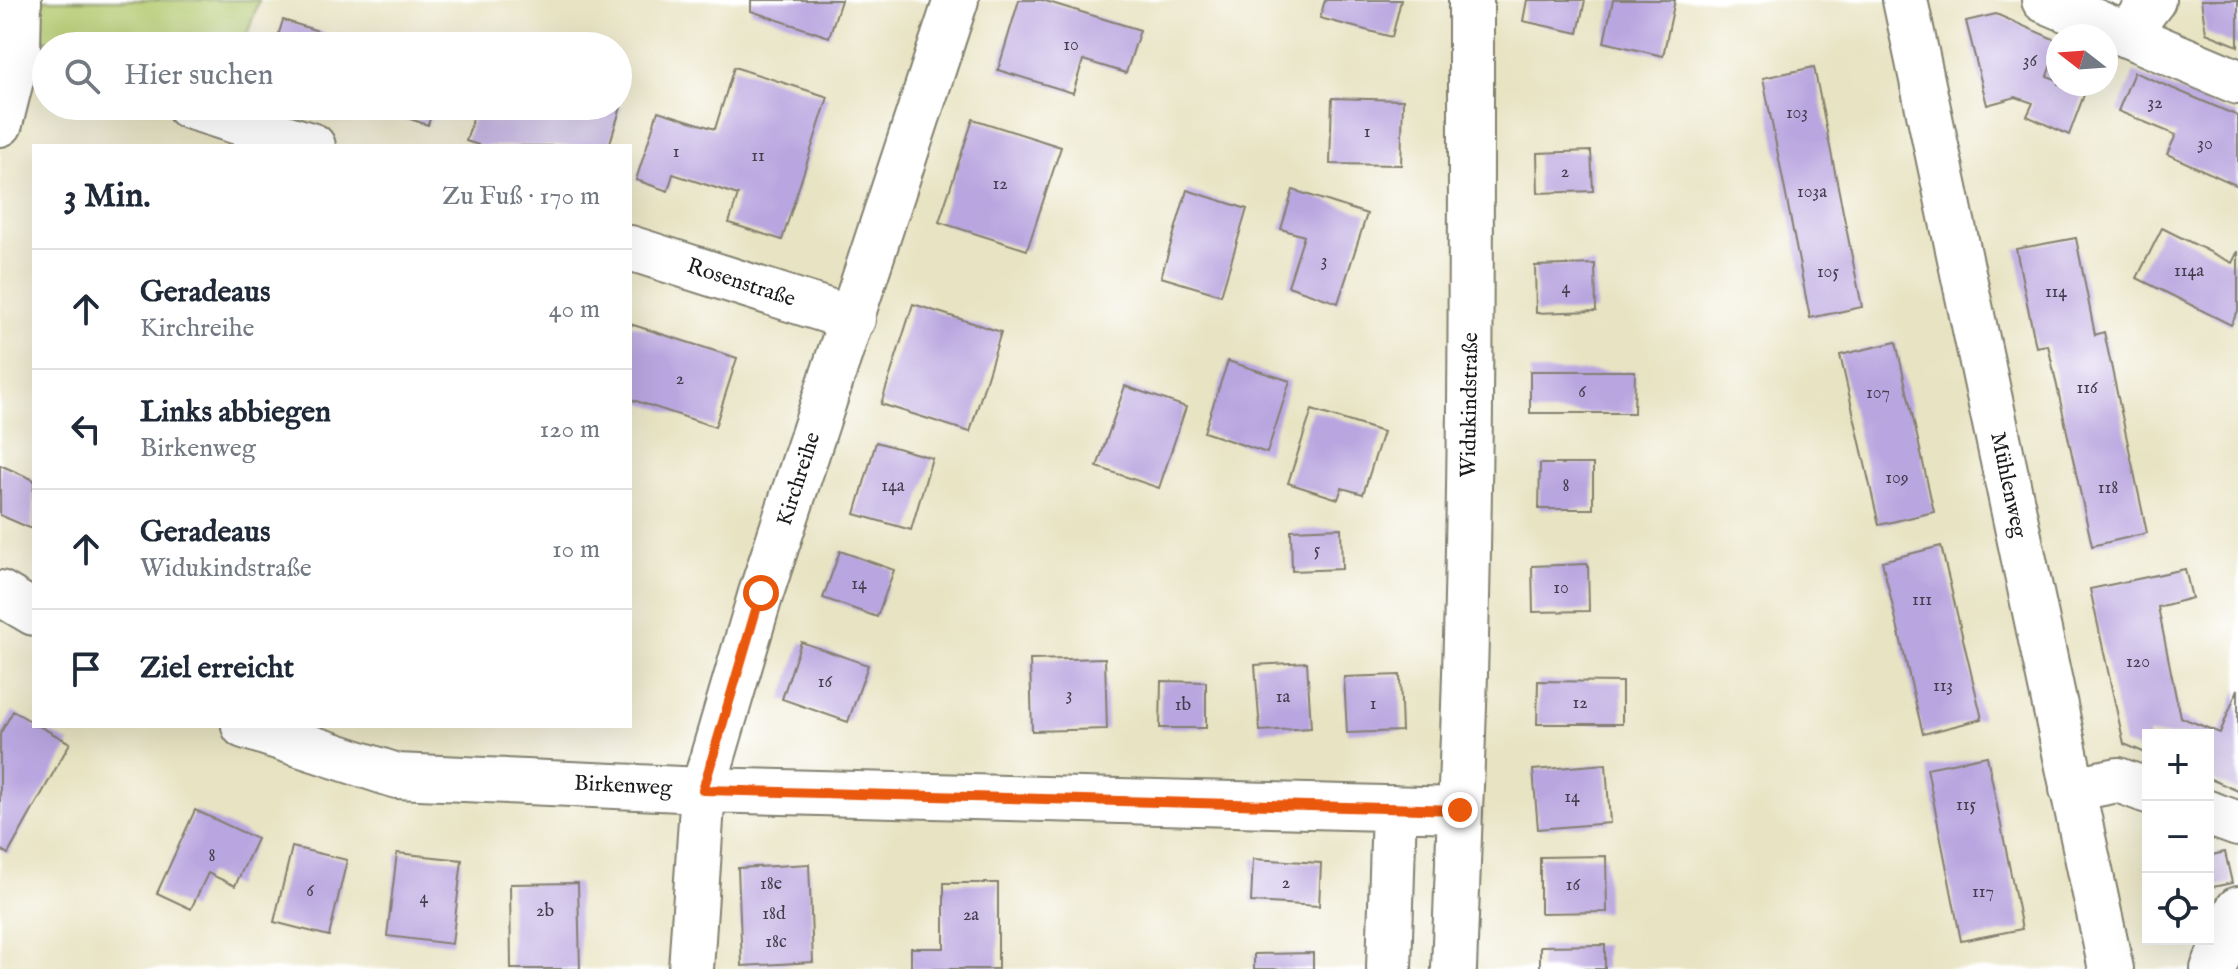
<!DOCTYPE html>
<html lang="de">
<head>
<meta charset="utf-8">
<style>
  :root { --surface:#fff; --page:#f2f2f3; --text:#1f2937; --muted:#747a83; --line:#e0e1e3 }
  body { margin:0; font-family:"IM FELL English",serif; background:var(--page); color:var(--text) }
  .controls { position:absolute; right:24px; bottom:24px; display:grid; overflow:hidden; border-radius:0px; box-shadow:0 8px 32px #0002 }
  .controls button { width:72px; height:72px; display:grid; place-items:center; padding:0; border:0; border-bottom:2px solid var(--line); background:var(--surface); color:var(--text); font:40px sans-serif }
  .compass { position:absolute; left:2046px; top:24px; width:72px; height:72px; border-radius:50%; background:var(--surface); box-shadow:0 8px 32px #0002; rotate:287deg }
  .stop { position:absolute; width:24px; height:24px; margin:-18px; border:6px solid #ea580c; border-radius:50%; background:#fff }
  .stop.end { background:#ea580c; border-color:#fff; box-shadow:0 2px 8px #0008 }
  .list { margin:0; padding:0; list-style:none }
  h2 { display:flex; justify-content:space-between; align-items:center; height:104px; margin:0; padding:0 32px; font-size:34px }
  h2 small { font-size:26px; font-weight:400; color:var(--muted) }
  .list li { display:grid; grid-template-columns:52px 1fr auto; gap:24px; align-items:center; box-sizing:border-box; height:120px; padding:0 32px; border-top:2px solid var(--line) }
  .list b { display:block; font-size:30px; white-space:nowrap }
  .list p { margin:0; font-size:26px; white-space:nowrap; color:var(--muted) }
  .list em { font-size:26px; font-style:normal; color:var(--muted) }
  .icon { flex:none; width:44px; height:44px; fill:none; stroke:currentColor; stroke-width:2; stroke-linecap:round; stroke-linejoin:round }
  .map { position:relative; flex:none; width:2238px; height:969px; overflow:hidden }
  .search { position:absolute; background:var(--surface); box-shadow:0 8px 32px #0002; left:32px; top:32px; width:600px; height:88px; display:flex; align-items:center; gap:20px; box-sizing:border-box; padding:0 28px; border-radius:44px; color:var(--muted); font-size:30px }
  .panel { position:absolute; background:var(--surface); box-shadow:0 8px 32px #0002; left:32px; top:144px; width:600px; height:584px; border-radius:0px }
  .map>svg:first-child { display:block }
  .green { fill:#b3c96e; stroke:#687245; stroke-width:2 }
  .building { fill:#b9a5df }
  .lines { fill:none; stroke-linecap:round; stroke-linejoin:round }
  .minor-casing { stroke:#82806f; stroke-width:48 }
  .minor { stroke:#fff; stroke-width:44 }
  .route { stroke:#ea580c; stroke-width:10 }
  .labels { text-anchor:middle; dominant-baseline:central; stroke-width:7; stroke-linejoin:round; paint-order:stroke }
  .number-label { font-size:18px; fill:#433e4d }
  .street-label { font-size:22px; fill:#1c1c1c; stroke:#fff }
</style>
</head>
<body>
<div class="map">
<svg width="2238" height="969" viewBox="0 0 2238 969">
  <rect width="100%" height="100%" fill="#fff"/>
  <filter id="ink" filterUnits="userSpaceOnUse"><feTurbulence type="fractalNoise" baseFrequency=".0125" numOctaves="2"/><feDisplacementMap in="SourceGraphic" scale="16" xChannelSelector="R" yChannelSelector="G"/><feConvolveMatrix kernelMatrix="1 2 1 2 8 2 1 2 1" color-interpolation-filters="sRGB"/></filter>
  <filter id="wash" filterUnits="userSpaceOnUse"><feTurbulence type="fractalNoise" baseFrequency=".006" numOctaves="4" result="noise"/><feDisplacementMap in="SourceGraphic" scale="32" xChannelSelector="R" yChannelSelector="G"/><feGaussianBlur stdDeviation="1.8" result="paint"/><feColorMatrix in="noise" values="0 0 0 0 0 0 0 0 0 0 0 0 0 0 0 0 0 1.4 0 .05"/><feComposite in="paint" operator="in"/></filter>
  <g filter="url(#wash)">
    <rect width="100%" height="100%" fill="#e8e3c2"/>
    <!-- green -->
    <path class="green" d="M38 0H259L243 46H68L37 37Z"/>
    <g id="blocks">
      <!-- building -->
      <path class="building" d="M751 0H841L829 37 751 11Z
        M1019 0H1042L1140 30 1126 73 1083 60 1073 93 998 70Z
        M1325 0H1401L1392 37 1320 18Z
        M1527 0H1585L1578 33 1523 21Z
        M1613 0H1675L1663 56 1604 42Z
        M2201 0H2238V46L2206 33Z
        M1996 14 2058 41V46L2047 76 2058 80V84H2066L2085 92 2069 135 2027 116 2033 103 2016 97 1987 105 1966 21Z
        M283 20 363 45V46H275Z
        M734 67 828 97 782 240 729 223 738 195 673 174 668 191 636 180 658 111 715 129Z
        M1814 67 1862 307 1810 318 1763 78Z
        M2134 72 2238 116V186L2167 154 2176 135 2118 111Z
        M1332 98 1403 100 1401 165 1330 164Z
        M371 106H434L428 125Z
        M477 106H617L621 107 609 146H482L466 141Z
        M973 119 1061 147 1027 250 939 222Z
        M1591 151 1593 191 1538 193 1537 153Z
        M1187 190 1247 209 1221 295 1161 277Z
        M1293 190 1367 214 1338 303 1288 286 1304 236 1281 229Z
        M2162 228 2232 263 2238 251V311L2231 325 2137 278Z
        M2076 238 2095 335 2104 332 2147 533 2092 546 2048 345 2036 347 2016 249Z
        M1595 264 1596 311 1536 313 1535 266Z
        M913 304 1001 332 970 432 881 404Z
        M630 324 737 358 715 427 630 399Z
        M1896 342 1934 512 1879 525 1840 355Z
        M1228 361 1290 381 1267 453 1204 432Z
        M1530 371H1635L1634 413H1530Z
        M1125 386 1186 407 1159 488 1097 467Z
        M1312 410 1383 432 1363 494 1342 488 1338 499 1288 483Z
        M876 442 932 458 911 530 855 514Z
        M1540 464H1593V509H1539Z
        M0 465 34 480 32 529 0 515Z
        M1341 528 1342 569 1292 571 1291 530Z
        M1941 546 1982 719 1923 734 1882 561Z
        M840 551 894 570 877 617 823 598Z
        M1588 564 1589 611 1533 612 1532 566Z
        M2185 569 2192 598 2158 607 2180 717 2220 733 2238 689V791L2208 778V735H2148V754L2124 744 2090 589Z
        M801 642 868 665 848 722 782 699Z
        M1105 658 1107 729 1032 731 1030 660Z
        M1307 662 1311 728 1260 731 1255 665Z
        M1400 675 1402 731 1347 733 1344 677Z
        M1161 681 1206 682V728H1160Z
        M1538 681 1622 682V724H1537Z
        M13 711 34 723V726H39L70 743 8 854 0 849V734Z
        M1987 756 2022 929 1961 941 1927 768Z
        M1606 764 1610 823 1538 829 1533 770Z
        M195 810 257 839 235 886 208 873 191 909 157 893Z
        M292 847 347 860 329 936 274 922Z
        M2225 852 2232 883 2208 888V856Z
        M397 853 462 860 452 944 387 936Z
        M1606 856 1607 912 1540 913V857Z
        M1253 859 1321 863 1319 906 1251 902Z
        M809 864 813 962 742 966 738 868Z
        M578 883 580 969H511L510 884Z
        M944 883H998V969H911V948H944Z
        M1605 945V969H1540V946Z
        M1313 953V969H1254V954Z"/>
    </g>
  </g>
  <g filter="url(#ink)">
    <use href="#blocks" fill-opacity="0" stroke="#82806f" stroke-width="2"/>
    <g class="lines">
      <!-- minor casing -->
      <g class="minor-casing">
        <path id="minor" d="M1905 0 2111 969
          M2044 0 2238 82
          M2126 35 2153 0
          M188 106 313 146
          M0 124 18 52 19 0
          M630 248 853 319
          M0 593 34 613
          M244 726 397 776 703 790 1460 810C1472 540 1471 270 1471 0
          M2072 789 2118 780 2148 791
          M2208 813 2238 824
          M691 969 703 790 761 593 956 0
          M1389 969 1394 808
          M1454 969 1460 810
          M2213 969 2238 909"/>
      </g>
      <!-- minor -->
      <use href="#minor" class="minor"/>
    </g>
  </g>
  <g class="lines" filter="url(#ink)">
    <!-- route -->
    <path class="route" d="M761 593 703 790 1460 810"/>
  </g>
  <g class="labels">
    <!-- number labels -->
    <g class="number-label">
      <text x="1071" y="45">10</text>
      <text x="2030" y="61">36</text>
      <text x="2155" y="103">32</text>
      <text x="1797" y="113">103</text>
      <text x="1367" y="132">1</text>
      <text x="2205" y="144">30</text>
      <text x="676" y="152">1</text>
      <text x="758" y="156">11</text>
      <text x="1565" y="172">2</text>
      <text x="1000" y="184">12</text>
      <text x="1812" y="192">103a</text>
      <text x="1324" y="261">3</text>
      <text x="2189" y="271">114a</text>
      <text x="1828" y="272">105</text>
      <text x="1566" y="288">4</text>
      <text x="2056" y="292">114</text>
      <text x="680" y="379">2</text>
      <text x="2087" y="388">116</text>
      <text x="1582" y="392">6</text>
      <text x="1878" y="393">107</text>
      <text x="1897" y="478">109</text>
      <text x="893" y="486">14a</text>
      <text x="1566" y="486">8</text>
      <text x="2108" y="488">118</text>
      <text x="1317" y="550">5</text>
      <text x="859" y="584">14</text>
      <text x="1561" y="588">10</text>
      <text x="1922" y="600">111</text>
      <text x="2138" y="662">120</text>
      <text x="825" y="682">16</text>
      <text x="1943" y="686">113</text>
      <text x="1069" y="695">3</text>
      <text x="1283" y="697">1a</text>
      <text x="1580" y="703">12</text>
      <text x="1373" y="704">1</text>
      <text x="1183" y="705">1b</text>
      <text x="1572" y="797">14</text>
      <text x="1966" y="805">115</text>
      <text x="212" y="856">8</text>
      <text x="1286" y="883">2</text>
      <text x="771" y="884">18e</text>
      <text x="1573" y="885">16</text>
      <text x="310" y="891">6</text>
      <text x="1983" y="892">117</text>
      <text x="424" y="898">4</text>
      <text x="545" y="911">2b</text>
      <text x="774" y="914">18d</text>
      <text x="971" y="915">2a</text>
      <text x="776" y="942">18c</text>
    </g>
    <!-- street labels -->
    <g class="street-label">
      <text transform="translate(741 283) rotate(18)">Rosenstraße</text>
      <text transform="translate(1470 405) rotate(-89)">Widukindstraße</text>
      <text transform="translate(799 479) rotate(-72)">Kirchreihe</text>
      <text transform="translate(2008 485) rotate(78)">Mühlenweg</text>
      <text transform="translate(623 786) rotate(3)">Birkenweg</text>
    </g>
  </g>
</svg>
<div class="controls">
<button>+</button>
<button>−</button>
<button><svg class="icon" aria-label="locate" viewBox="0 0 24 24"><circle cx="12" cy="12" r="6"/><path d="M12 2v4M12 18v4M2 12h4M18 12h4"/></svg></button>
</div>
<svg class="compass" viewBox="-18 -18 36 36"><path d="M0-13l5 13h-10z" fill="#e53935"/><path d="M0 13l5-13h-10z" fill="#747a83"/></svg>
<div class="stop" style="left:761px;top:593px"></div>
<div class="stop end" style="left:1460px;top:810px"></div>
<div class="search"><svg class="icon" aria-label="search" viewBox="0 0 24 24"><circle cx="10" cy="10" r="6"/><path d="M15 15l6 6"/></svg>Hier suchen</div>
<section class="panel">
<h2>3 Min.<small>Zu Fuß · 170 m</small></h2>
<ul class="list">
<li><svg class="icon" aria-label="ahead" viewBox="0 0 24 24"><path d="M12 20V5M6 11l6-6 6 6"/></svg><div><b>Geradeaus</b><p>Kirchreihe</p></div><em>40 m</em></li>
<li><svg class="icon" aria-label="left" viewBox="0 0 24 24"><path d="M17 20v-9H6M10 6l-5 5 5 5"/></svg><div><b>Links abbiegen</b><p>Birkenweg</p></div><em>120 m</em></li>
<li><svg class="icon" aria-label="ahead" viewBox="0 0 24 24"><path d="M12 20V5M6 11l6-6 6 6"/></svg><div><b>Geradeaus</b><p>Widukindstraße</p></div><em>10 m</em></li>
<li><svg class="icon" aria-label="arrive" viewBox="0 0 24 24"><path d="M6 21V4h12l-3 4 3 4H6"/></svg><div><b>Ziel erreicht</b></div></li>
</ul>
</section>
</div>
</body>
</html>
